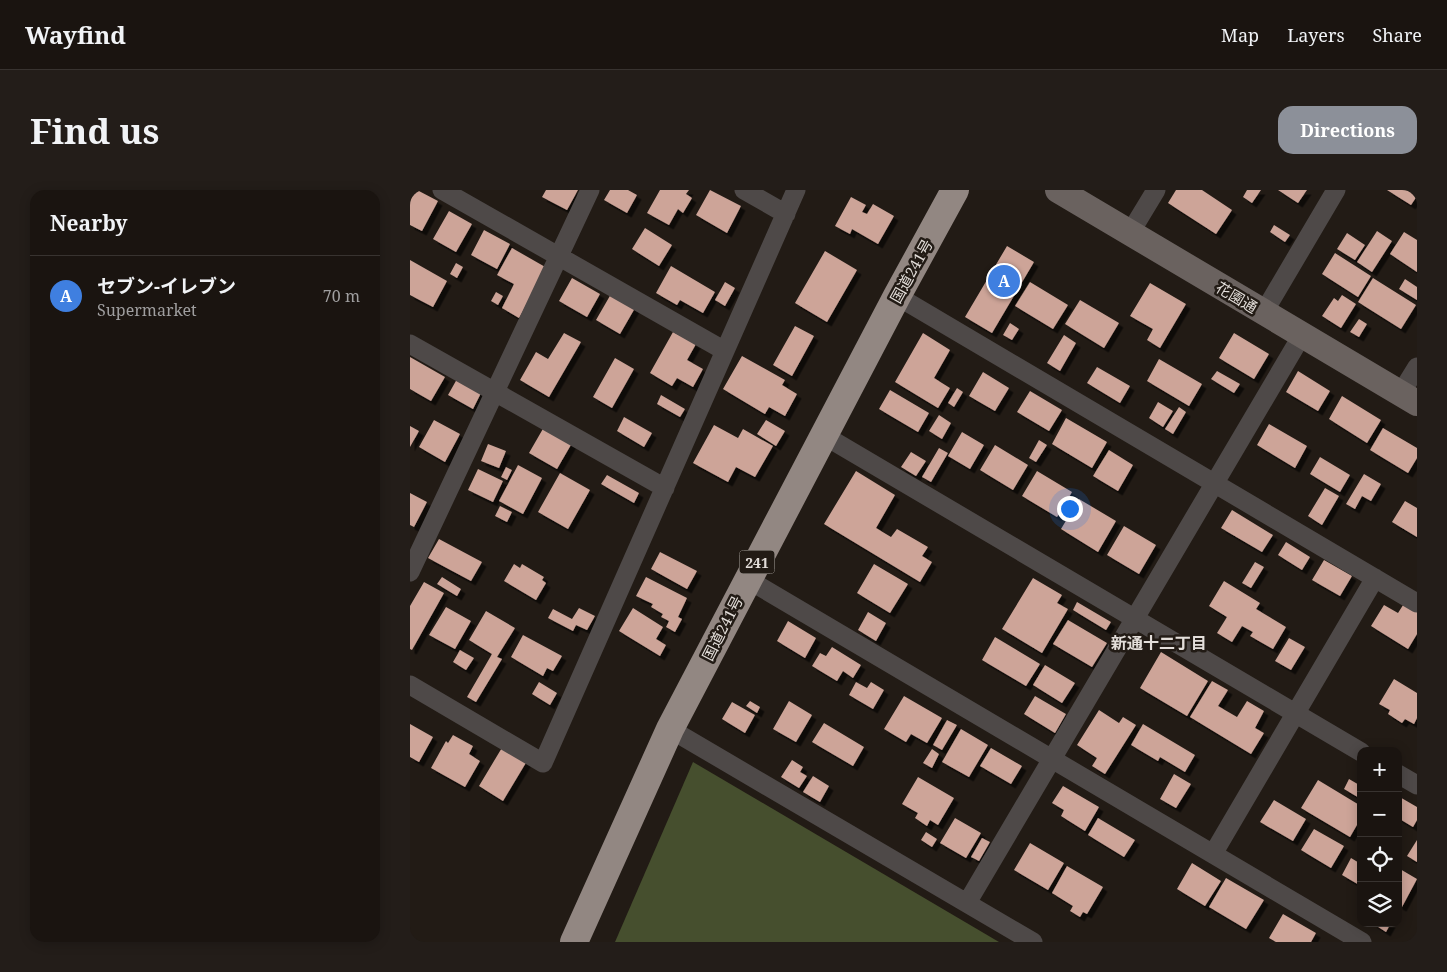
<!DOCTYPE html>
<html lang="en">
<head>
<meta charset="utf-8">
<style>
  :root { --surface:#1a1410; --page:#231d19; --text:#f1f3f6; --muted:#9f9e9f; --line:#383330; --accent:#8c9099 }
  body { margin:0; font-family:"Noto Serif","Noto Sans JP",serif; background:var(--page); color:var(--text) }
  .controls { position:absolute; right:15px; bottom:15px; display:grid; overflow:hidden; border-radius:10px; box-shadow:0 2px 12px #0003 }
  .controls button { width:45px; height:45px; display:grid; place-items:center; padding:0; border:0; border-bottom:1px solid var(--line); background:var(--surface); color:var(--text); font:25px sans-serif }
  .you { position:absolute; left:659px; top:318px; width:18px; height:18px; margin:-12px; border:4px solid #fff; border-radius:50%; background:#1a73e8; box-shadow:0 0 0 8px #1a73e833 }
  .badge { display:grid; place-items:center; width:32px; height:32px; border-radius:50%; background:var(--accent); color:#fff; font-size:16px; font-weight:700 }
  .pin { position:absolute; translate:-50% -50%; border:2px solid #fff; box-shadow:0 1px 5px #0006 }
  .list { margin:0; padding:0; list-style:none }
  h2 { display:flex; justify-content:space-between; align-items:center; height:65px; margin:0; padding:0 20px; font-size:21px }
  h2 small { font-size:16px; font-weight:400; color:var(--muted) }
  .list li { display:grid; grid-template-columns:32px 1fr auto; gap:15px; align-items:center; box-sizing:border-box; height:80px; padding:0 20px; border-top:1px solid var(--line) }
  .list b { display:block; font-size:19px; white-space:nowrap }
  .list p { margin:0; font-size:16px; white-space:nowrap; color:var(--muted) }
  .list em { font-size:16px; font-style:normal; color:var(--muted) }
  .icon { flex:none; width:28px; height:28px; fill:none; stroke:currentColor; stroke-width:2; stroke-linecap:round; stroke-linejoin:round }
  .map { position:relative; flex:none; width:1007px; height:752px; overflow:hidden; border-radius:15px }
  header { display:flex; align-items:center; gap:30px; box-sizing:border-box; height:70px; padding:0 25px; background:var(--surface); border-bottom:1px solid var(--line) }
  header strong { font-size:24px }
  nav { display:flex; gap:28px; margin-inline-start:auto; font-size:18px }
  .intro { display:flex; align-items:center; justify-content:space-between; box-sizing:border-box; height:120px; padding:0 30px }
  h1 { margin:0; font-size:35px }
  .button { padding:12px 22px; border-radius:15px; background:var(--accent); color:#fff; font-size:18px; font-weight:700 }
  main { display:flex; gap:30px; padding:0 30px }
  aside { flex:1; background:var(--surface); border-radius:15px; box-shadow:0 2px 12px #0003 }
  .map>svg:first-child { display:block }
  .forest { fill:#464f2e }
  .building { fill:#cda498; filter:url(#shadow) }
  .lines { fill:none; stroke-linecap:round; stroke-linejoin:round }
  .street { stroke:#4e4948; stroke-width:19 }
  .secondary { stroke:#6a625f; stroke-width:26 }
  .highway { stroke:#928782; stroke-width:28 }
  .labels { text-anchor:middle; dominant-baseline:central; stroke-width:5; stroke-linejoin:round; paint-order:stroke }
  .shield { fill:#221b15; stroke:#a9a49f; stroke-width:1 }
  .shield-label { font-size:14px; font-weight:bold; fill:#e3deda }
  .street-label { font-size:15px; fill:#e3deda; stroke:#221b15 }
  .neighbourhood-label { font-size:16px; font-weight:bold; fill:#e3deda; stroke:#221b15 }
</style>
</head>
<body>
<header>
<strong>Wayfind</strong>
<nav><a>Map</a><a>Layers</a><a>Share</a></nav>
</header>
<div class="intro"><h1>Find us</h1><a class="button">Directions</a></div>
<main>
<aside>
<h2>Nearby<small></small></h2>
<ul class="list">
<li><span class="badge" style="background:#3f7fe0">A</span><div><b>セブン-イレブン</b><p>Supermarket</p></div><em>70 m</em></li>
</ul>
</aside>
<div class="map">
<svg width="1007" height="752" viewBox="0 0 1007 752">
  <defs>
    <filter id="shadow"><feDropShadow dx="4.5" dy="4.5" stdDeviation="0" flood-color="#0009"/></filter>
  </defs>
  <rect width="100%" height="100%" fill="#221b15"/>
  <!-- forest -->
  <path class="forest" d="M283 572 589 752H205Z"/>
  <!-- building -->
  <path class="building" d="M2 0H7L28 11 12 41 0 35V4Z
    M136 0H168L157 20 132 7Z
    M200 0H218L227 5 217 23 194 10Z
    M250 0H279L276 4 282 8 273 23 268 19 259 35 237 23Z
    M300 0 331 16 317 43 286 25Z
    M766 0H792L822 20 806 44 758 13Z
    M837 0H851L842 13 833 7Z
    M868 0H897L888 13Z
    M977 0H1007V6L1001 15Z
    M441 7 456 15 452 22 457 24 463 14 484 26 468 54 442 39 440 44 425 36Z
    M39 21 62 34 46 62 23 49Z
    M864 35 880 45 875 52 860 42Z
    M235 38 262 55 249 76 222 59Z
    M74 40 100 54 87 79 61 65Z
    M967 41 982 51 962 82 947 72Z
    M994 42 1007 50V82L980 64Z
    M937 43 955 55 945 70 927 59Z
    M597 56 624 72 582 143 555 127Z
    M102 58 137 78 109 128 92 118 104 94 87 85Z
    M415 61 447 80 417 132 385 113Z
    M925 63 961 86 948 107 912 84Z
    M0 70 37 91 23 117 0 105Z
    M46 73 53 77 47 88 40 84Z
    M261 76 305 102 293 123 270 110 267 115 246 103Z
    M162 88 190 104 177 127 149 111Z
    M963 88 1006 115 991 139 948 112Z
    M995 89 1007 97V110L989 99Z
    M315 92 325 98 315 116 305 110Z
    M620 92 658 115 643 139 605 116Z
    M740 93 776 114 750 158 737 150 743 139 720 126Z
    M86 102 93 106 88 115 81 111Z
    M201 104 225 118 210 144 186 130Z
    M932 105 946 114 931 138 912 126 924 108 928 111Z
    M670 110 709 133 694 158 655 134Z
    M949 129 957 134 949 147 940 142Z
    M600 133 609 139 602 150 593 145Z
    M385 136 404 146 382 186 363 175Z
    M263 142 286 154 277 170 293 179 283 197 267 188 262 196 240 183Z
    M154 143 171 152 139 207 110 190 126 162 138 169Z
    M513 143 540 160 524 188 540 198 528 218 485 192Z
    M824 143 859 164 844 189 809 168Z
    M654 145 666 153 650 181 637 173Z
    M332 166 375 190 372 195 387 204 375 226 359 217 355 224 313 199Z
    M0 167 35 187 21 211 0 199Z
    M205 168 224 179 202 218 183 207Z
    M749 169 792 194 779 216 737 191Z
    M687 177 720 196 710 213 677 193Z
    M807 181 830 194 824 203 801 189Z
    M888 181 920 201 908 221 876 202Z
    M573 182 599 198 585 221 559 206Z
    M47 189 71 203 63 219 38 205Z
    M547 198 553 202 544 217 538 213Z
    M480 200 519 223 508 242 469 219Z
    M620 201 652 220 639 241 607 222Z
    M251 205 275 219 270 227 247 214Z
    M932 206 971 230 957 253 919 229Z
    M748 212 763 221 753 237 739 228Z
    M769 217 776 222 763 244 755 239Z
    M529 225 541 233 532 249 519 241Z
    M214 227 242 243 234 257 207 241Z
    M656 228 697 252 682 278 642 254Z
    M24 230 50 244 35 272 9 257Z
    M356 230 375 241 366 256 347 244Z
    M859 234 897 256 885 278 847 255Z
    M304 235 328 248 333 239 363 256 345 287 326 277 318 292 283 273Z
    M0 236 9 241 0 257Z
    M134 237 162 253 147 279 119 263Z
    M973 238 1007 258V268L998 283 960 260Z
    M552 242 574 255 560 279 538 266Z
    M629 250 637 255 626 272 619 268Z
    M78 254 96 261 89 278 71 271Z
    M585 255 618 275 603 300 570 280Z
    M529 258 538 263 521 292 512 287Z
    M699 260 723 275 708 301 683 286Z
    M501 262 516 271 506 286 491 277Z
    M910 267 940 285 930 302 900 284Z
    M108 275 132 288 113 324 89 311Z
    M96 277 102 280 97 290 91 287Z
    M68 279 93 291 83 312 58 300Z
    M446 281 485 305 466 338 481 347 487 339 518 357 512 366 522 372 510 392 414 334Z
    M627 281 662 302 647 327 612 306Z
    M150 283 180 300 158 339 128 322Z
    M954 284 971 294 961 311 952 306 945 319 936 314Z
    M197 285 229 303 224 313 191 294Z
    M915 298 929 306 912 335 898 326Z
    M0 303 17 312 4 337 0 335Z
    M669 309 706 331 688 362 651 339Z
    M995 311 1007 318V347L982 332Z
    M90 316 102 322 97 332 85 326Z
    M822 320 863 345 852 362 811 338Z
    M714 336 746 355 729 384 697 365Z
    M29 349 72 372 61 391 18 368Z
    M876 352 900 367 892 380 868 365Z
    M250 362 287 381 277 399 241 379Z
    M914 370 942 386 930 406 902 390Z
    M845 372 854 377 841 398 832 393Z
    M104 374 110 378 112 374 134 387 132 390 136 393 126 410 94 391Z
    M464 374 498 394 480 423 447 403Z
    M32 387 51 399 47 406 27 394Z
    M236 387 277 408 268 427 272 429 265 442 256 437 259 431 251 427 253 424 241 417 243 414 226 406Z
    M623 388 652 405 647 413 658 419 632 463 592 439Z
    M814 391 850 413 846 419 876 437 863 459 840 446 843 442 832 436 822 452 807 443 817 427 799 416Z
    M14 392 34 403 2 460 0 459V416Z
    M667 412 701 432 696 440 663 420Z
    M995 412 1007 419V444L998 459 961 436 974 415 988 423Z
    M36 417 61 431 45 459 19 445Z
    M169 418 185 426 177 440 166 435 163 441 138 428 143 419 162 429Z
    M223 418 253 437 246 449 256 455 250 466 209 441Z
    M76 421 105 438 87 467 92 469 66 512 57 507 82 464 59 450Z
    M458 422 476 433 466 451 448 440Z
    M658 430 697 453 682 477 643 454Z
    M378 431 406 448 395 468 367 451Z
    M113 445 152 466 143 481 137 478 133 486 101 467Z
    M585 447 630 474 616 496 572 470Z
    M879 448 895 457 881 480 865 471Z
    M422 457 451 475 443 488 433 481 427 491 402 476 410 463 416 466Z
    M50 460 64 468 56 480 43 472Z
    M751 462 798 491 777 526 730 498Z
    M635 475 665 493 652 513 623 495Z
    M984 489 1007 503V528L1004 534 995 529 992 533 978 524 980 520 969 514Z
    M802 491 818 500 808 516 827 527 837 511 854 521 845 538 854 543 841 564 780 527Z
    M129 492 147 503 140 515 122 504Z
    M446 492 457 498 461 492 474 500 463 519 439 505Z
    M494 506 532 528 517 553 501 544 496 552 474 539Z
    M625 506 656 524 645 543 614 524Z
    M340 511 350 517 347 523 336 516Z
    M379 511 402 525 386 552 363 539Z
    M322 512 345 525 335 543 312 529Z
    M689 520 709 533 713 527 726 535 695 584 682 576 687 568 667 555Z
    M537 530 547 535 532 560 523 555Z
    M414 533 454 557 443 576 402 552Z
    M0 534 23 547 9 572 0 567Z
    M733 534 785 565 775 582 750 567 748 571 721 555Z
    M551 539 578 555 559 587 532 572Z
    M43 545 63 556 59 564 70 571 55 597 21 578 36 551 38 553Z
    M93 556 117 571 93 611 69 596Z
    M581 558 612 576 601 594 570 576Z
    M522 559 529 564 522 578 513 573Z
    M382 570 393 577 390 582 397 586 389 598 371 587Z
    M764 584 781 594 766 618 750 609Z
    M403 586 419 596 410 612 393 602Z
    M508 587 544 608 528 635 520 630 517 636 505 628 508 623 492 614Z
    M939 589 951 596V609L934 599Z
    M908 590 951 616V628L940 647 891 618Z
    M653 596 689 617 675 641 651 626 654 620 642 613Z
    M988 606 1007 617V630L1003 637 988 628Z
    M864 610 896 629 883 651 850 632Z
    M545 628 571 643 556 668 530 653Z
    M688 628 725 650 714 667 678 645Z
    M904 639 934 656 921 678 891 660Z
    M516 642 527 649 522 657 511 650Z
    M572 648 580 652 569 671 561 667Z
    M1007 650V672L997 666Z
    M620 653 654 673 638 700 604 680Z
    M941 668 951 674V696L932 685Z
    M782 673 811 691 795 716 767 699Z
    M657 676 693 697 677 724 673 722 670 727 660 721 663 716 642 703Z
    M990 679 1007 689 992 717 988 715V682Z
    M816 688 854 710 836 739 799 717Z
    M873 724 906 743 901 752H866L859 748Z
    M962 733H981L976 742Z"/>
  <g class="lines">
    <!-- street -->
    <path class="street" d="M32 0 315 161
      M334 0 376 24
      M720 43 746 0
      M487 106 1007 413
      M854 122 926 0
      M0 154 255 298
      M991 203 1007 177
      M415 246 951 562
      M0 382 180 0
      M337 389 952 752
      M0 495 133 573 386 0
      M260 539 623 752
      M988 584 1007 595
      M803 664 965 388
      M557 713 892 145"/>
    <!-- secondary -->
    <path class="secondary" d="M648 0 1007 213"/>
    <!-- highway -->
    <path class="highway" d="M164 752 260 539 487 106 545 0"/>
  </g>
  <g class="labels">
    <!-- shield labels -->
    <rect class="shield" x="329.5" y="360.5" width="35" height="23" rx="4"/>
    <g class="shield-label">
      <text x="347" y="372">241</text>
    </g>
    <!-- street labels -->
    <g class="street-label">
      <text transform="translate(501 81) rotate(-61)">国道241号</text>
      <text transform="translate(827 107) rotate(31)">花園通</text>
      <text transform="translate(312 438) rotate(-63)">国道241号</text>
    </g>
    <!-- neighbourhood labels -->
    <g class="neighbourhood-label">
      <text x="749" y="453">新通十二丁目</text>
    </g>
  </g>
</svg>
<div class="controls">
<button>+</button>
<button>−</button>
<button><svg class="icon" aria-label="locate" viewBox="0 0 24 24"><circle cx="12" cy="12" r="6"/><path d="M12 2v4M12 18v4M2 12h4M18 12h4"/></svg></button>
<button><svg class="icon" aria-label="layers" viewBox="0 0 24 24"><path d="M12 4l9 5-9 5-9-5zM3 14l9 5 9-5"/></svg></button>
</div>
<div class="you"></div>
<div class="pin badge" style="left:594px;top:91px;background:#3f7fe0">A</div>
</div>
</main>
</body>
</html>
